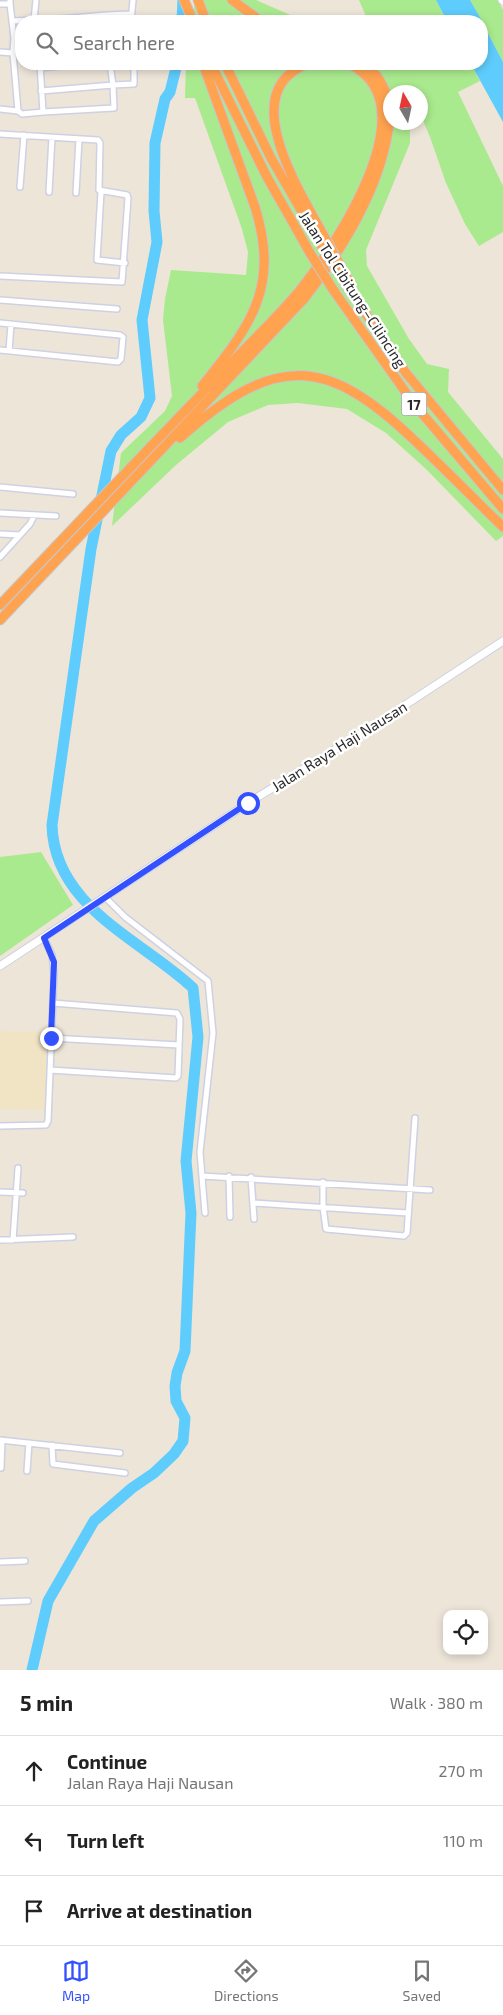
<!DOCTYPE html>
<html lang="en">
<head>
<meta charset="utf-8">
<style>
  :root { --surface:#fff; --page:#f2f2f2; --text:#222; --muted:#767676; --line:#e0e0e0; --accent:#3351ff }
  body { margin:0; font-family:"Exo 2",sans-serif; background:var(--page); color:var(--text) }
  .controls { position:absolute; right:15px; bottom:15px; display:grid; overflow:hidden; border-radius:10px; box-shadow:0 2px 8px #0003 }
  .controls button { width:45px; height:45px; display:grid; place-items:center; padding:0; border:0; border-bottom:1px solid var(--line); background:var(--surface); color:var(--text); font:25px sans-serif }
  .compass { position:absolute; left:383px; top:85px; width:45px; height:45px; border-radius:50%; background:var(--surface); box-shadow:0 2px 8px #0003; rotate:351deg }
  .stop { position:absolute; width:15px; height:15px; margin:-11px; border:4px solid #3351ff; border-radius:50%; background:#fff }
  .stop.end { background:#3351ff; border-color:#fff; box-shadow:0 1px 5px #0008 }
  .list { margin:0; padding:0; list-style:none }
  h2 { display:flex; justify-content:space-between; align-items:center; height:65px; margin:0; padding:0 20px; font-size:21px }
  h2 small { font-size:16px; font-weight:400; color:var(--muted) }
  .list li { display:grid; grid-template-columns:32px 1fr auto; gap:15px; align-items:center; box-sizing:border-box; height:70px; padding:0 20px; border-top:1px solid var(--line) }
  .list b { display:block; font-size:19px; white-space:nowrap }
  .list p { margin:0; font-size:16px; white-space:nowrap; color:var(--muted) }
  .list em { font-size:16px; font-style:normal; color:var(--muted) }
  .icon { flex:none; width:28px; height:28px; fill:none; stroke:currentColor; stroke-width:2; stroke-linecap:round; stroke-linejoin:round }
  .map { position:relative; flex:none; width:503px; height:1670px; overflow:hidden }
  .search { position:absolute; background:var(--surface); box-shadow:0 2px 8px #0003; left:15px; right:15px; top:15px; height:55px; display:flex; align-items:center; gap:12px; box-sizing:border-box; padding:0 18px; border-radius:20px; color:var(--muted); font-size:19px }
  .sheet { height:275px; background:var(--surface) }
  nav { display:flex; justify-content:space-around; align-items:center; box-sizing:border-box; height:70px; border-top:1px solid var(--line); background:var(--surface); font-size:14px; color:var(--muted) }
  nav a { display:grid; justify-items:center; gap:2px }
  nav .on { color:var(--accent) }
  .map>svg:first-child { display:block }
  .education { fill:#f1e4c5 }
  .green { fill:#aaea8e }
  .water { fill:#5eccfc }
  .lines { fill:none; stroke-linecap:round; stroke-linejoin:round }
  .river { stroke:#5eccfc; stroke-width:11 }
  .street-casing { stroke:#ced1e4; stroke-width:8 }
  .secondary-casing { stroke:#ced1e4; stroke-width:9 }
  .highway-casing { stroke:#c7c7c7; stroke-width:11 }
  .street { stroke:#fff; stroke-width:5 }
  .secondary { stroke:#fff; stroke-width:7 }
  .highway { stroke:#ffa351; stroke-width:9 }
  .highway-bridge-casing { stroke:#c7c7c7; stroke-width:11; stroke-linecap:butt }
  .highway-bridge { stroke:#ffa351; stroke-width:9 }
  .route { stroke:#3351ff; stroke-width:6 }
  .labels { text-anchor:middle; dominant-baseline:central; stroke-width:5; stroke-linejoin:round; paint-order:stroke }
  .shield { fill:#fff; stroke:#696969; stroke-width:1 }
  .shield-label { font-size:14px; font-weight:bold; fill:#292929 }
  .street-label { font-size:15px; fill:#292929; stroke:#fff }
</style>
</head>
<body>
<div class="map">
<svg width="503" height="1670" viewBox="0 0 503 1670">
  <rect width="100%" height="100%" fill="#ede5d8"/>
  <!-- education -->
  <path class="education" d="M0 1031 48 1032 46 1110 0 1109Z"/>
  <!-- green -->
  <path class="green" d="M195 0H256L304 21H192Z
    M359 0H436L447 21H368Z
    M470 0H498L503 10V62Z
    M186 64H471L480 81 458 92 503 186V232L479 246 465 224 446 183 430 137 421 116 420 92H390V122L410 123V143L366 250 367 266 409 339 427 364 449 369 448 392 503 459V536L496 541 426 469 386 433 347 409 298 403 268 405 228 422 176 465 112 526 121 453 165 411 172 396 163 320 165 299 171 270 246 275 248 252 242 229 195 98H185Z
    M41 852 73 905 0 956V857Z"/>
  <!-- water -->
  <path class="water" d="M436 0H470L482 21H447Z
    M482 22 503 62V122L471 64H482Z"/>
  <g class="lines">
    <!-- river -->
    <path class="river" d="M182 21 183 0
      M32 1670 48 1601 94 1521 132 1488 154 1473 174 1454 183 1441 185 1418 176 1401 175 1386 177 1373 185 1351 191 1213 186 1161 198 1037 193 988C142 940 54 907 52 825L91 549 111 451 121 435 141 417 150 398 142 320 157 242 154 211 155 143 165 99 170 92 177 64"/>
    <!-- street casing -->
    <g class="street-casing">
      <path id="street" d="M0 4H10V0
        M13 21 34 20 36 0
        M35 21 107 15
        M108 21 107 15 130 14
        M131 21 133 0
        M0 52 13 53 14 38 10 4
        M13 53 18 111 22 114 43 112
        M40 64C41 80 42 96 43 112L114 108 113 85 41 91
        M110 64 113 85 134 84V64
        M40 68 83 64
        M0 109 18 111
        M0 134 98 140 100 143 99 190 127 195 128 198 122 282 0 276
        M20 187 24 135
        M49 192 52 137
        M101 192 97 260 125 263
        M76 193 79 139
        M0 300 117 309
        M0 323 120 335 123 337 121 359 118 362 0 350
        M9 351 11 324
        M0 487 73 494
        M0 513 56 516
        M0 534 20 535
        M0 557 30 524 34 516
        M106 898 125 917 208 981 213 1033 200 1152 205 1213
        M51 1038 179 1045
        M50 1070 176 1078 178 1076 180 1019 177 1013 53 1003
        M0 1126 46 1125 48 1121 54 974 52 955 44 938
        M202 1176 430 1190
        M229 1176 230 1217
        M251 1177 254 1219
        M323 1182V1207L326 1229 404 1236 407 1233 415 1118
        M0 1192 23 1193
        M253 1203 408 1213
        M0 1240 73 1237
        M13 1240 18 1168
        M0 1440 120 1453
        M52 1445 53 1464 125 1473
        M1 1468 2 1440
        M27 1471 29 1443
        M0 1562 25 1561
        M0 1602 28 1601"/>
    </g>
    <!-- secondary casing -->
    <g class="secondary-casing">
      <path id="secondary" d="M502 0 503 1
        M0 966 248 803 373 726 503 641"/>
    </g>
    <!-- highway casing -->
    <g class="highway-casing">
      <path id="highway" d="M184 0 193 21
        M198 0 206 21
        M232 0 261 21
        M211 64 267 177 310 253
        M225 64 271 158 320 243
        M307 64C233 92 303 196 325 238
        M365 64C381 77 389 94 390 115
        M344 282 406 373 503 490
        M334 291 414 404 503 509
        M202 386C251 325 280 288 255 207L203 64
        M180 438C272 356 324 353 414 440 444 468 473 498 503 527
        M0 605C51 551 103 497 154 443 182 414 210 385 238 356 259 334 281 313 300 290 336 245 432 103 349 64
        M0 620 304 299C344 247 384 183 390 116"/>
    </g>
    <!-- street -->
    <use href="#street" class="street"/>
    <!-- secondary -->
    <use href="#secondary" class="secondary"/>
    <!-- highway -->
    <use href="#highway" class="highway"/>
    <!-- highway-bridge casing -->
    <g class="highway-bridge-casing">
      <path id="highway-bridge" d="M325 238 351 285
        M320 243 338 273
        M310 253 334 291"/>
    </g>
    <!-- highway-bridge -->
    <use href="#highway-bridge" class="highway-bridge"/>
  </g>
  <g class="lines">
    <!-- route -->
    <path class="route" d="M51 1038 54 962 44 938 248 803"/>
  </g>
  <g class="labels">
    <!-- shield labels -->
    <rect class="shield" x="401.5" y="392.5" width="25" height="23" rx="4"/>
    <g class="shield-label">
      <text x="414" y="404">17</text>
    </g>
    <!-- street labels -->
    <g class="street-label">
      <text transform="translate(353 289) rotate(57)">Jalan Tol Cibitung–Cilincing</text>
      <text transform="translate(339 746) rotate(-32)">Jalan Raya Haji Nausan</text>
    </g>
  </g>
</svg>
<div class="controls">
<button><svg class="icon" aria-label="locate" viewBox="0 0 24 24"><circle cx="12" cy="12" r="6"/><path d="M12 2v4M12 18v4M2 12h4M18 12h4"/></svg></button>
</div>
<svg class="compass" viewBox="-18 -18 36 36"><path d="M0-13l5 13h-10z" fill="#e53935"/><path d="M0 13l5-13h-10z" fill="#767676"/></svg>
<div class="stop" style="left:248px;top:803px"></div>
<div class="stop end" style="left:51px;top:1038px"></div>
<div class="search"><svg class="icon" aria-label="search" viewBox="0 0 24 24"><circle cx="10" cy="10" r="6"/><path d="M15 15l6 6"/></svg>Search here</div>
</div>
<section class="sheet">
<h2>5 min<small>Walk · 380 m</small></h2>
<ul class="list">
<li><svg class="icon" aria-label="ahead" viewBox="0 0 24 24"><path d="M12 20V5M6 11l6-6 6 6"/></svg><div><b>Continue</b><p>Jalan Raya Haji Nausan</p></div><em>270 m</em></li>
<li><svg class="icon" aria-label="left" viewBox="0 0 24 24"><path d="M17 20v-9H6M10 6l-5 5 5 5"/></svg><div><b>Turn left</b></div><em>110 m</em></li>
<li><svg class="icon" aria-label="arrive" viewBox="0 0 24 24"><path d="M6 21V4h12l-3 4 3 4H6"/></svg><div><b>Arrive at destination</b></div></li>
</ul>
</section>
<nav>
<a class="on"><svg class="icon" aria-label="map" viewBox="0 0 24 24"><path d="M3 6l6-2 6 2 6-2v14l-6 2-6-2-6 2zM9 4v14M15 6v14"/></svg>Map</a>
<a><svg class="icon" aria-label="directions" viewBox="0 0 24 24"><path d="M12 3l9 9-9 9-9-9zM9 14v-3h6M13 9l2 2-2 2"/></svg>Directions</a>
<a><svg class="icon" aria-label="saved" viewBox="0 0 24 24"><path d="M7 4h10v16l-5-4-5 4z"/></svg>Saved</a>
</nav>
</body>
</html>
